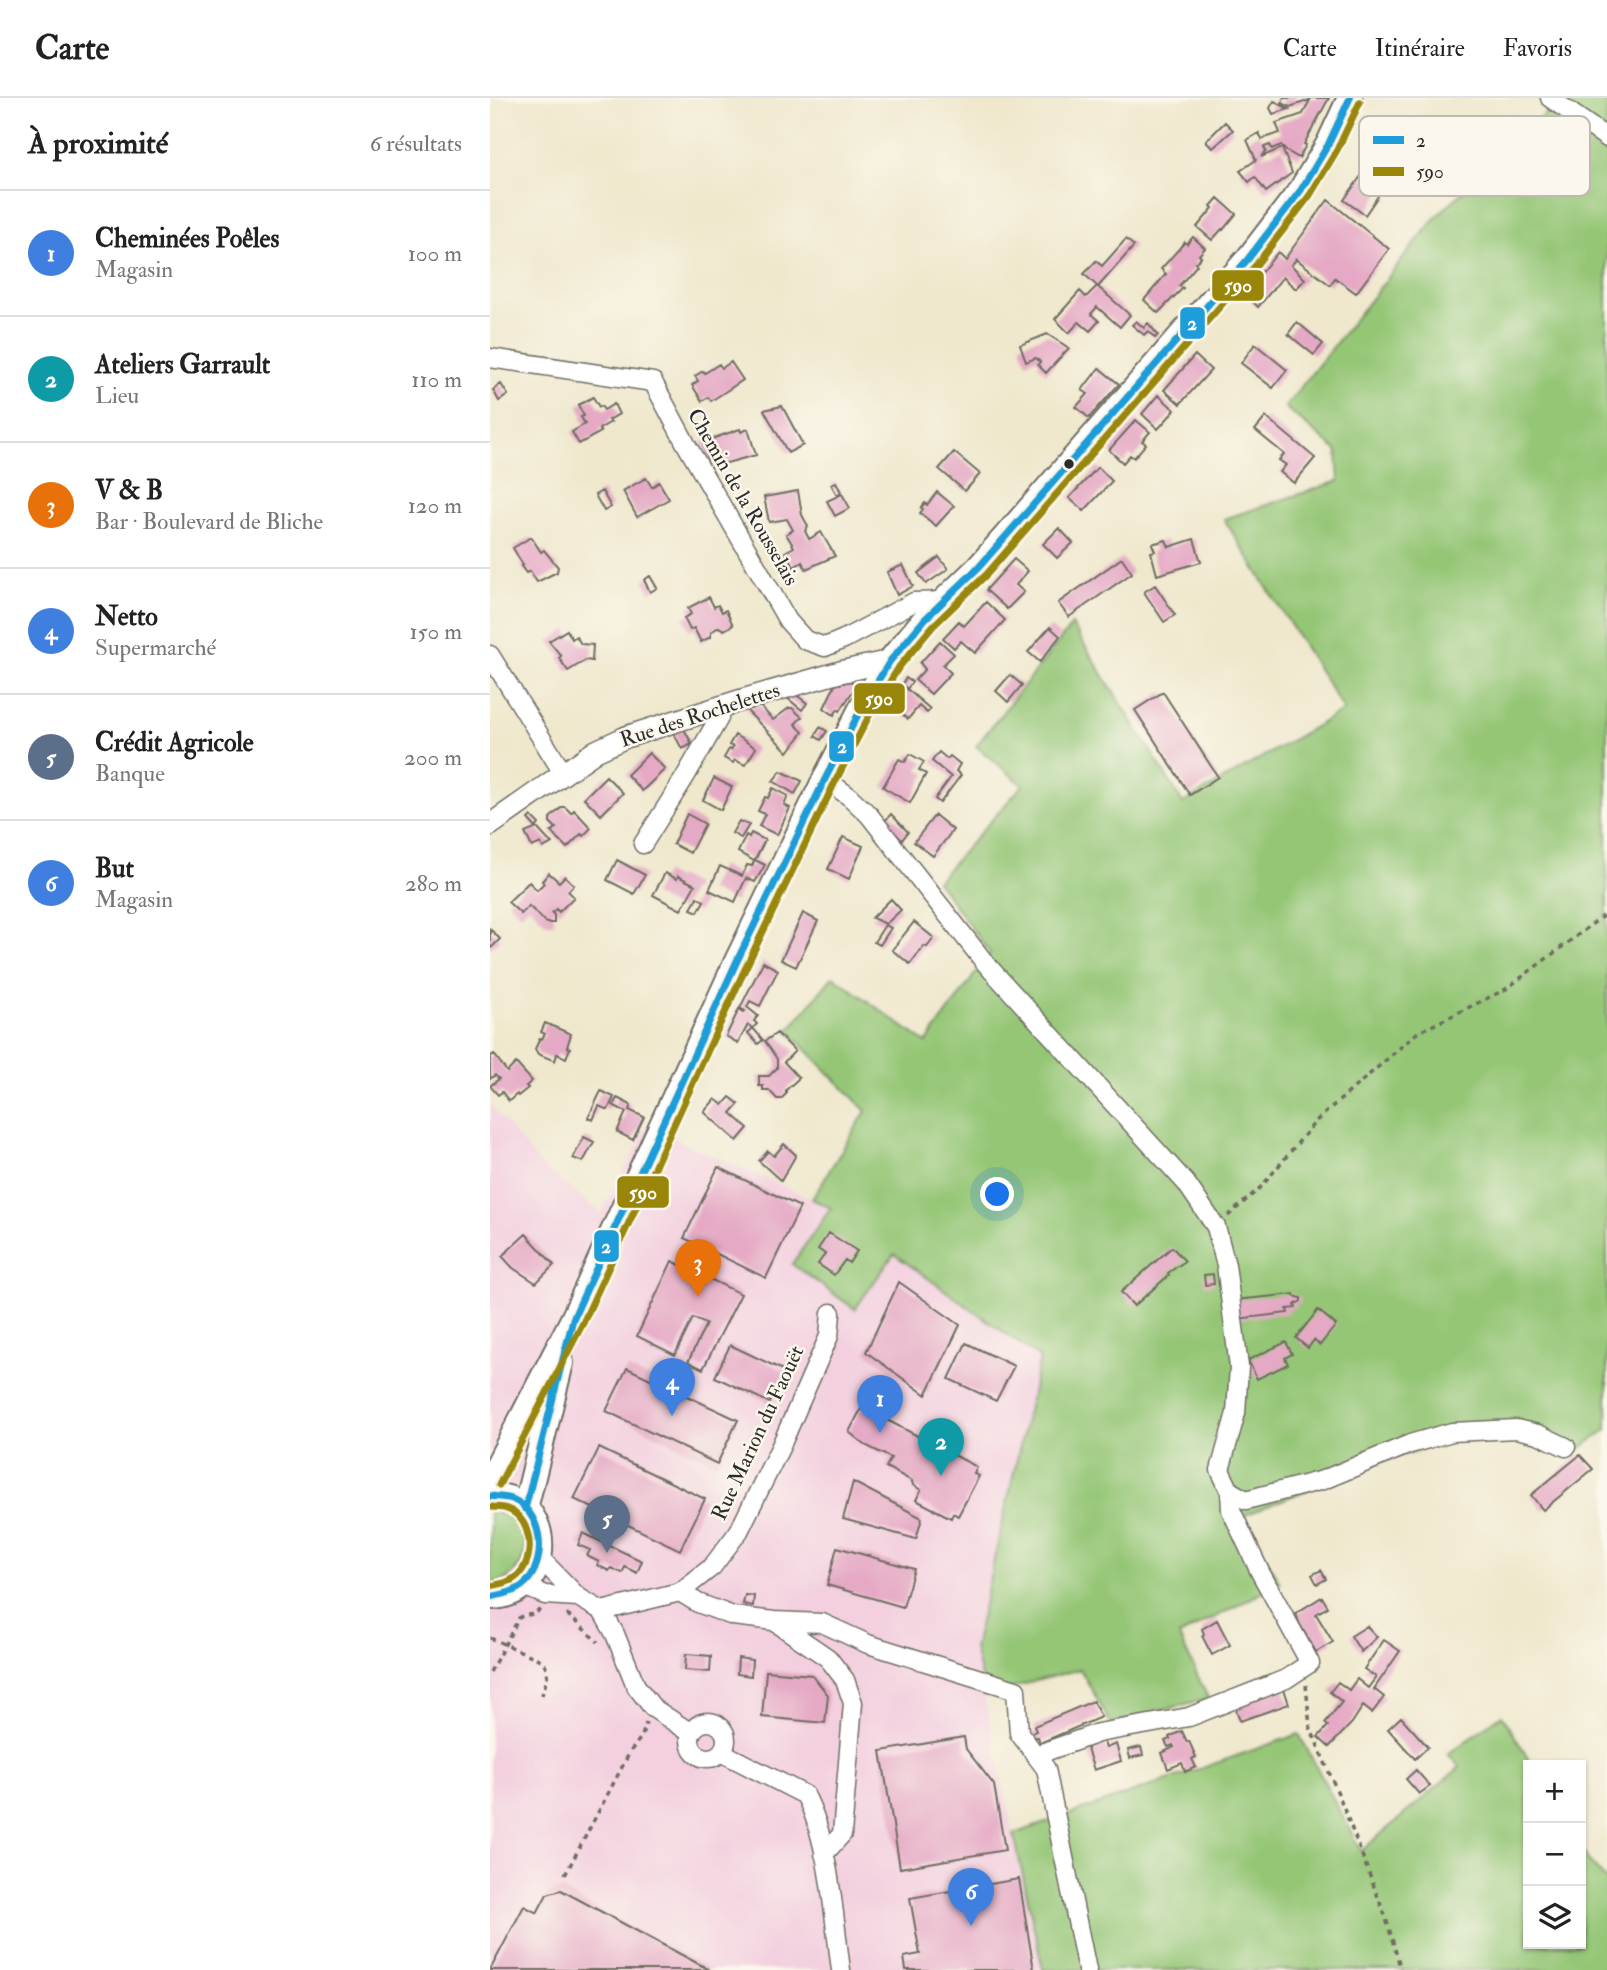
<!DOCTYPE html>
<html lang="fr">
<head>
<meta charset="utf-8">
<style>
  :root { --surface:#fff; --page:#f6f6f6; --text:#222; --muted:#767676; --line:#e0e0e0; --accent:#c8321e }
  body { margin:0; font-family:"IM FELL Double Pica",serif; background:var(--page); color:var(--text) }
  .controls { position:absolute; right:21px; bottom:21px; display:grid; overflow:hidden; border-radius:0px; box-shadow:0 2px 5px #0004 }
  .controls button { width:63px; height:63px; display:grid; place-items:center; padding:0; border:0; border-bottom:2px solid var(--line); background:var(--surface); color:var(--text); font:35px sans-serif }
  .you { position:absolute; left:508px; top:1097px; width:24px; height:24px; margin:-18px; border:5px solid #fff; border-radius:50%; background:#1a73e8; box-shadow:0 0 0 10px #1a73e833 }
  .badge { display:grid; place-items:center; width:46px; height:46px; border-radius:50%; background:var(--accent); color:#fff; font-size:23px; font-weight:700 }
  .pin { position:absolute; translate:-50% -58px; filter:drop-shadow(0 2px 4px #0008) }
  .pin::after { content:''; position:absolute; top:37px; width:24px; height:21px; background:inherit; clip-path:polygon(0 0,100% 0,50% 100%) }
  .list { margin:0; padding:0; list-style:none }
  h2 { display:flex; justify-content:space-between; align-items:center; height:91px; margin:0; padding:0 28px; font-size:30px }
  h2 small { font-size:23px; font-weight:400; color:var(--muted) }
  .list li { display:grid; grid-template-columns:46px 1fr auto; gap:21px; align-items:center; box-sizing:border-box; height:126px; padding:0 28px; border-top:2px solid var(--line) }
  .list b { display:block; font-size:26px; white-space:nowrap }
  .list p { margin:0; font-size:23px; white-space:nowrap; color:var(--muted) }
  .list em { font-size:23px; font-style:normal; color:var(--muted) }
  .icon { flex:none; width:38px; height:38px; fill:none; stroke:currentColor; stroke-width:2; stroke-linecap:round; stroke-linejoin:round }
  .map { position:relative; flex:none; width:1117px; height:1872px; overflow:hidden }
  header { display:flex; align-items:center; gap:42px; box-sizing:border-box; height:98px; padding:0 35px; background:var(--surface); border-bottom:2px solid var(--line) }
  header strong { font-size:33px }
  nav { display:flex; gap:38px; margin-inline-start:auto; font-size:24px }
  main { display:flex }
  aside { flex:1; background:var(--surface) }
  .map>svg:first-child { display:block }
  .built { fill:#f3cfdf }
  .green { fill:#94c676; stroke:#607850; stroke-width:2 }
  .building { fill:#e5a9c5 }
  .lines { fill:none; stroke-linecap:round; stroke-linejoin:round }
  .minor-casing { stroke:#706d64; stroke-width:21 }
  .tertiary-casing { stroke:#706d64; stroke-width:24 }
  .secondary-casing { stroke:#706d64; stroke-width:28 }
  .path { stroke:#706d64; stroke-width:3.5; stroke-dasharray:5 5; stroke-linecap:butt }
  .minor { stroke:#fff; stroke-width:18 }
  .tertiary { stroke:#fff; stroke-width:21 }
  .secondary { stroke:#fff; stroke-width:24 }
  .bus-1-casing { stroke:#fbf7ec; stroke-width:12 }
  .bus-2-casing { stroke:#fbf7ec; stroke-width:12 }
  .bus-1 { stroke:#1d9dd9; stroke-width:7 }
  .bus-2 { stroke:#998608; stroke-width:7 }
  .bus-dot { fill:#2b2b2b; stroke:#fbf7ec; stroke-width:2.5 }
  .labels { text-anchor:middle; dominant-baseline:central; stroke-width:5; stroke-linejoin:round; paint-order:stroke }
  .street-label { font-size:21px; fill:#2b2b2b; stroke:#fbf7ec }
  .key { fill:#fbf7ec; stroke:#bdbab2; stroke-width:2 }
  .key-label { font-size:19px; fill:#2b2b2b }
  .line-badge { stroke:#fbf7ec; stroke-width:2.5 }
  .badge-label { font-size:19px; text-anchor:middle; font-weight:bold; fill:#fff }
</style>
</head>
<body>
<header>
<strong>Carte</strong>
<nav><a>Carte</a><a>Itinéraire</a><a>Favoris</a></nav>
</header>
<main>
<aside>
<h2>À proximité<small>6 résultats</small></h2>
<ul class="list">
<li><span class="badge" style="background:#3f7fe0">1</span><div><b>Cheminées Poêles</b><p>Magasin</p></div><em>100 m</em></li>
<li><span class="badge" style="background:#0f9aa8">2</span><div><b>Ateliers Garrault</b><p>Lieu</p></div><em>110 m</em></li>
<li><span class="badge" style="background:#e8710a">3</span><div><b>V &amp; B</b><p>Bar · Boulevard de Bliche</p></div><em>120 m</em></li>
<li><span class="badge" style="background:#3f7fe0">4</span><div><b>Netto</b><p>Supermarché</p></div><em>150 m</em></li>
<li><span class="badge" style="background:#5c6f8a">5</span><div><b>Crédit Agricole</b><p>Banque</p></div><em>200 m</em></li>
<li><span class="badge" style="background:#3f7fe0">6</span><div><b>But</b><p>Magasin</p></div><em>280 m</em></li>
</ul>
</aside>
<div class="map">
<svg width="1117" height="1872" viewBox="0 0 1117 1872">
  <rect width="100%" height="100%" fill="#fbf7ec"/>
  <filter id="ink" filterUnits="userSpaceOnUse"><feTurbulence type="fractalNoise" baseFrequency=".0143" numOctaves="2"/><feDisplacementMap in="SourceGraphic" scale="14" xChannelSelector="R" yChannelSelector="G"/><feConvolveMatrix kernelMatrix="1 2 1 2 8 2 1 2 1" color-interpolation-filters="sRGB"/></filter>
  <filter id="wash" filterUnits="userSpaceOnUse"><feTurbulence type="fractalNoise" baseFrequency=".00686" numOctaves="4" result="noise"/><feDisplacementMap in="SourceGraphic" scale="28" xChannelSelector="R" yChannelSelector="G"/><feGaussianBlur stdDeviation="1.57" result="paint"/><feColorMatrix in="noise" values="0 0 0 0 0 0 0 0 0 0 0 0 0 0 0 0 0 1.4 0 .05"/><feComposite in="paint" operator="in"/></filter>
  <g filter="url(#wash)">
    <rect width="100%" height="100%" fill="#efe8cd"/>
    <!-- built -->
    <path class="built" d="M0 1006 51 1067 111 1115 157 1029 341 1109 365 1210 403 1156 550 1260 484 1550 553 1872H0Z"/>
    <!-- green -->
    <path class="green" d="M1072 0H1117V1331L1079 1359 1018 1340 971 1339 873 1369 753 1418 790 1485 689 1538 718 1600 621 1626 590 1571 495 1597 484 1550 550 1260 404 1156 365 1211 302 1166 341 1110 322 1101 376 1013 298 933 343 878 436 945 500 855 447 783 533 687 486 648 582 527 693 705 854 612 734 421 849 383 847 353 795 309 946 119Z
      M0 1414C46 1415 46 1480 0 1486Z
      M1012 1617 1042 1667H1038V1846H1091V1750L1098 1762 1117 1783V1872H553L524 1736 809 1636 871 1753 970 1669 958 1656Z"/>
    <g id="blocks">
      <!-- building -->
      <path class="building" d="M794 0H839L814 46 816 47 809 60 795 52 791 47 782 51 780 47 774 49 776 53 771 59 792 50 802 75 776 94 765 79 759 84 750 73 766 62 757 42 769 35 772 41 790 35 786 25 813 16 820 2 800 9 792 5Z
        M784 3 799 11 783 16 780 10Z
        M735 24 743 32 723 50 716 43Z
        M871 78 892 92 875 117 854 102Z
        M728 100 746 116 733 132 732 131 722 142 707 129 723 110 721 108Z
        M838 102 899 151 866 195 845 180 840 187 805 160 806 162 801 167 815 181 806 191 793 179 768 209 754 195 788 154 795 161 799 155Z
        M703 139 715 150 709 157 711 159 705 165 707 167 689 188 693 190 668 215 654 202 676 176 671 171 695 144 697 146Z
        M636 141 644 148 608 189 640 217 630 229 607 209 601 216 609 223 600 233 589 224 579 235 565 221 590 193 596 199 607 188 594 176 606 163 612 168Z
        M646 223 654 230 658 225 668 237 665 240 658 233 654 237 642 227Z
        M807 224 833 246 824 257 798 236Z
        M557 236 579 250 556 275 548 267 550 264 546 260 536 264 530 247Z
        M765 246 797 272 783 290 751 265Z
        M705 257 721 272 690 306 674 292Z
        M241 264 253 282 221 303 218 299 212 303 202 287 208 283 205 278 213 273 215 275 229 266 232 270Z
        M609 270 629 286 599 320 586 309 598 296 592 292Z
        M11 286 18 297 9 303 3 292Z
        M668 297 685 312 668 331 652 316Z
        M103 299 109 309 111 308 114 312 124 306 129 316 119 322 121 324 109 331 111 334 89 346 82 334 95 326 91 319 94 318 88 307Z
        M292 308 313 347 298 355 274 312Z
        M776 319 825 360 804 385 790 374 796 367 789 362 794 356 765 332Z
        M646 322 660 334 652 343 656 346 644 360 640 357 633 365 619 352Z
        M250 331 251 334 258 331 266 357 229 367 226 358 218 361 213 344Z
        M464 354 490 376 475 393 449 371Z
        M608 369 622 383 594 413 579 400Z
        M156 380 162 389 169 384 179 401 147 419 133 393Z
        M346 384 351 394 347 397 341 386Z
        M112 393 121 409 114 413 105 397Z
        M308 393 312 417 318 428 315 433 319 441 331 434 345 458 316 471 312 464 304 469 295 454 304 449 296 436 303 432 297 421 279 424 274 399Z
        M447 394 464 408 446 428 430 415 433 411 431 410 435 405 437 407Z
        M352 396 360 410 345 418 337 403Z
        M569 430 583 445 567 460 553 446Z
        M41 439 51 454 54 452 68 469 67 474 47 484 40 473 36 475 31 468 33 467 23 450Z
        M704 441 711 464 667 477 661 454 665 453 662 446 676 442 679 449Z
        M449 459 458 471 436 486 428 475Z
        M632 460 642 475 579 519 568 505Z
        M524 461 538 473 526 487 534 494 517 511 496 492Z
        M413 467 423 488 407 497 397 474Z
        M160 478 167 490 160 494 154 482Z
        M665 487 685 517 674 524 654 494Z
        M219 499 224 509 228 507 232 514 236 512 243 527 234 532 229 529 221 534 220 539 211 544 204 530 200 532 194 520 201 516 198 510Z
        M496 504 515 522 485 555 471 543 464 550 453 540 469 523 474 528Z
        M560 529 570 538 550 564 538 554Z
        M77 532 82 541 86 538 91 546 103 547 102 563 96 562 78 573 69 560 71 558 59 543Z
        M450 543 464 556 453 567 461 575 441 596 425 582 435 571 430 565Z
        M520 577 532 587 518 604 506 593Z
        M416 580 422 584 417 591 440 611 437 615 429 608 418 621 402 607 416 590 412 586Z
        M361 583 366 588 350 613 348 611 344 617 334 610 345 587Z
        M673 594 728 679 700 697 645 612Z
        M305 596 317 605 312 612 296 599Z
        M269 607 283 622 299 610H302L312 619 305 626 313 634 298 654 255 611Z
        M330 629 337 633 331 642 325 638Z
        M194 631 202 646 192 651 183 634Z
        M245 637 266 650 255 667 245 662 243 665 234 660 239 651 241 652 243 649 239 647Z
        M449 654 457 661 460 658 470 666 466 673 471 677 450 705 445 701 461 679 442 663Z
        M159 655 175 671 152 693 137 677Z
        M420 656 434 664 429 672 436 676 420 705 393 689 409 661 415 664Z
        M291 673 312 683 305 696 283 683Z
        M116 678 133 695 111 717 94 700Z
        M224 680 242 689 231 712 213 702Z
        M283 690 298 698 294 707 300 710 287 737 269 728 275 716 268 713 275 699 278 700Z
        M72 709H75L81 715 84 712 101 730 93 738 91 736 77 750 61 734 66 730 60 724V720Z
        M197 716 215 726 200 755 183 746Z
        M401 716 418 734 412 742 394 724Z
        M445 717 463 732 443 758 424 744Z
        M41 718 49 726 46 730 38 721Z
        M249 723 259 727 251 740 242 735Z
        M47 730 58 742 62 745 53 750 51 745 42 749 35 735Z
        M261 735 275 742 265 762 275 767 265 784 256 780 245 804 219 792 230 768 252 778 257 767 262 768 264 763 248 754 256 737 259 739Z
        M353 739 373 748 359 781 338 771Z
        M127 762 155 777 144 796 117 782Z
        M59 775 69 784 75 778 84 787 78 793 84 799 69 814 66 811 62 815 64 817V825H56L39 808 31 816 18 804 39 784 47 792 54 785 52 783Z
        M175 775 187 781 188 778 205 787 191 812 163 797Z
        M207 799 214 803 208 814 201 811Z
        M401 801 411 812 396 826 382 820Z
        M313 815 328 823 306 869 291 862Z
        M424 824 444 840 437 849 434 848 420 866 402 852Z
        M395 827 401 830 390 847 384 844Z
        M0 831 10 841 0 851Z
        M273 864 288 872 270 908 260 903 257 909 268 918 264 923 267 926 263 930 258 927 248 945 236 938 249 911 254 914 255 913 250 910Z
        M55 925 81 936 77 949 80 950 76 960 67 956 65 963 48 956 45 951 50 940 52 941 55 936 51 934Z
        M263 930 273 942 268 946 258 935Z
        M287 935 305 953 294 964 309 980 296 992V996L291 1001H287L279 992H273V988H269V978H279L287 970V961L275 943Z
        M4 956 17 974 26 965 42 983 36 988 38 990 28 998 27 996 19 1003 12 994 8 997 0 988 9 981 5 977 0 981V959Z
        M111 993 124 999 118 1012 109 1008 103 1022 98 1020Z
        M240 999 249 1006 241 1015 258 1030 247 1043 214 1014 225 1001 233 1007Z
        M127 1000 141 1007 139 1012 154 1019 143 1042 127 1034 136 1014 123 1007Z
        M94 1039 104 1044 93 1064 83 1060Z
        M294 1046 306 1057 291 1083 269 1063 278 1053 284 1058Z
        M228 1069 310 1109 276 1180 194 1140Z
        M339 1135 367 1153 359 1165 355 1162 344 1177 328 1166 335 1156 328 1151Z
        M36 1136 64 1167 46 1185 23 1170 12 1158Z
        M682 1149 695 1163 678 1175 679 1177 644 1208 631 1194Z
        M182 1163 251 1196 213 1271 198 1264 216 1226 203 1220 185 1257 147 1238Z
        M723 1176 724 1186 715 1187 714 1177Z
        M409 1184 470 1227 436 1297 376 1254Z
        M804 1196V1198L811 1200V1203L805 1207 806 1210 797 1211 798 1215 747 1221 745 1202Z
        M828 1212 846 1227 830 1247 824 1242 818 1250 806 1240Z
        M796 1244 802 1256 795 1260 798 1266 767 1281 758 1262Z
        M476 1245 524 1268 506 1303 459 1281Z
        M240 1247 295 1273 280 1305 225 1279Z
        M137 1270 248 1322 227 1366 116 1313Z
        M372 1309 388 1317 391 1310 399 1314 395 1321 487 1369 484 1376 489 1378 468 1418 463 1415 461 1420 426 1402 431 1392 423 1387 422 1383 396 1369 401 1360 375 1347 359 1334Z
        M109 1350 215 1401 190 1452 84 1401Z
        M1090 1357 1103 1371 1053 1412 1041 1397Z
        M363 1384 432 1420 426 1441 353 1421Z
        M93 1435 152 1463 147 1475 135 1469 132 1475 121 1470 119 1473 107 1467 109 1464 97 1458 100 1452 88 1447Z
        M347 1449 424 1471 413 1509 337 1487Z
        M831 1472 836 1481 827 1486 822 1477Z
        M255 1497 264 1498 263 1508 253 1506Z
        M832 1499 838 1509 826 1516 843 1544 826 1554 809 1525 806 1515Z
        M727 1522 740 1547 722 1557 712 1538 714 1536 712 1531Z
        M877 1528 887 1539 871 1554 861 1538Z
        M894 1542 910 1553 884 1591 894 1599 882 1615 873 1608 862 1625 839 1649 828 1639 838 1628 835 1625 852 1604 840 1594 848 1584 859 1592 867 1581 878 1590 886 1579 874 1571Z
        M196 1556 221 1558 220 1574 195 1572Z
        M248 1560 262 1562 261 1578 247 1576Z
        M276 1573 322 1577 338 1597 335 1625 272 1619Z
        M793 1588 799 1606 750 1623 744 1605Z
        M603 1603 611 1619 550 1645 548 1639 543 1640 541 1635 546 1633 544 1628Z
        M911 1619 938 1649 925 1661 898 1631Z
        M692 1633 697 1644 699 1643 706 1659 702 1661 706 1669 695 1674 692 1665 678 1671 672 1655 684 1649 683 1647 678 1649 675 1643 680 1641 679 1639Z
        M474 1639 476 1651 504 1687 515 1752 410 1770 391 1653Z
        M613 1642 616 1650 626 1646 631 1663 604 1672 596 1648Z
        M651 1649 653 1657 640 1660 638 1652Z
        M926 1672 940 1688 929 1696 916 1681Z
        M529 1781 544 1872H416L414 1859 430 1856 420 1800Z
        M71 1792 147 1833 220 1872H0L34 1808 47 1815 57 1796Z"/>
    </g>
  </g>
  <g filter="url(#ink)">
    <use href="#blocks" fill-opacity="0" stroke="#706d64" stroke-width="2"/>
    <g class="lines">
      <!-- minor casing -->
      <g class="minor-casing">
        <path id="minor" d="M1060 0 1117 40
          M0 260 163 284 196 346 298 523 315 542 335 549 354 541 424 504 455 503
          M0 557 73 675
          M335 681 360 699 379 717 496 866 696 1085 726 1129 736 1167 749 1269 746 1315 730 1372 740 1393 756 1402 833 1382 920 1346 962 1334 1026 1331 1048 1336 1076 1349
          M153 746 195 679 229 620 230 609
          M50 1460 88 1499 112 1513 190 1494 222 1469 249 1433 290 1350 339 1238 341 1215
          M33 1488 55 1497 88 1499
          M190 1494 208 1505 243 1518 284 1523 332 1525 378 1546 526 1592 529 1635 556 1671 597 1872
          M112 1513 125 1536 146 1588 163 1610 201 1635
          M284 1523 338 1560 355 1582 363 1605 352 1736 334 1756
          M200 1642a18 18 0 1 1 36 0a18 18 0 1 1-36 0Z
          M231 1654 315 1697C339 1741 344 1821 351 1872
          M546 1657 608 1635 699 1619 796 1581 820 1565 770 1474 741 1412 740 1393"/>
      </g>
      <!-- tertiary casing -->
      <g class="tertiary-casing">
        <path id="tertiary" d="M0 727 106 653 136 639 252 602 350 574 400 563"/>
      </g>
      <!-- secondary casing -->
      <g class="secondary-casing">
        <path id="secondary" d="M0 1382 83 1221 246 865 335 681 372 609 400 563 435 521 489 469 758 161 811 92 838 47 860 0
          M0 1398C66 1395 68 1498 0 1499
          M35 1411 71 1265"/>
      </g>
      <!-- path -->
      <path class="path" d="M738 1118 772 1088 826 1023 927 935 1016 891 1117 815
        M77 1516 108 1544
        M0 1540 51 1562C62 1573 56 1583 52 1597
        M0 1574 29 1520C36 1515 44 1519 50 1511
        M816 1587 820 1629 852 1705 896 1820 911 1872
        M75 1777 140 1654 152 1638 156 1625"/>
      <!-- minor -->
      <use href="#minor" class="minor"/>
      <!-- tertiary -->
      <use href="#tertiary" class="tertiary"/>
      <!-- secondary -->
      <use href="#secondary" class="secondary"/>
      <!-- bus-1 casing -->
      <g class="bus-1-casing">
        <path id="bus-1" d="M0 1398C7 1399 15 1399 22 1401 52 1414 57 1457 39 1481 29 1494 14 1496 0 1499
          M35 1411 83 1221 246 865 335 681 372 609 400 563 435 521 489 469 758 161 811 92 838 47 860 0"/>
      </g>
      <!-- bus-2 casing -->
      <g class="bus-2-casing">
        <path id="bus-2" d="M9 1387 93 1225 256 869 344 686 381 614 409 569 443 528 497 476 766 167 820 97 847 52 870 4
          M0 1409C5 1409 12 1409 17 1411 41 1420 46 1456 30 1475 23 1484 11 1486 0 1488"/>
      </g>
      <!-- bus-1 -->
      <use href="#bus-1" class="bus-1"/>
      <!-- bus-2 -->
      <use href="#bus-2" class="bus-2"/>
    </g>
  </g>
  <!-- markers -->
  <circle class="bus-dot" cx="579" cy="366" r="6"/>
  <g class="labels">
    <!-- street labels -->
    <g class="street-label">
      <text transform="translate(253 399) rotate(60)">Chemin de la Rousselais</text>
      <text transform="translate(210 617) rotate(-18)">Rue des Rochelettes</text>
      <text transform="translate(268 1335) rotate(-65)">Rue Marion du Faouët</text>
    </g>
  </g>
  <!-- legend -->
  <rect x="869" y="18" width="231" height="80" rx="10" class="key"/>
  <rect x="883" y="38" width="31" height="8" fill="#1d9dd9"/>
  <rect x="883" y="69" width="31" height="9" fill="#998608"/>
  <g class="key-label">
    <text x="926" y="49">2</text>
    <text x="926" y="80">590</text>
  </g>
  <g class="line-badge">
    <rect x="721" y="171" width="54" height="33" rx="7" fill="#998608"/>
    <rect x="689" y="208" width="27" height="34" rx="7" fill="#1d9dd9"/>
    <rect x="363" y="584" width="53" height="33" rx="7" fill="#998608"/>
    <rect x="338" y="632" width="27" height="33" rx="7" fill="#1d9dd9"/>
    <rect x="126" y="1077" width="54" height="34" rx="7" fill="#998608"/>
    <rect x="103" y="1131" width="27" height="34" rx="7" fill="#1d9dd9"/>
  </g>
  <g class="badge-label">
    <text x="748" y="194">590</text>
    <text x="702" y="232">2</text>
    <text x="389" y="607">590</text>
    <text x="352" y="655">2</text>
    <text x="153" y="1101">590</text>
    <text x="116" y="1155">2</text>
  </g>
</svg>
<div class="controls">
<button>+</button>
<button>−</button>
<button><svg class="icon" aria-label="layers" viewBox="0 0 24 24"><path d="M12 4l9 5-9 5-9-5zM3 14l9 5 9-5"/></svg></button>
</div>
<div class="you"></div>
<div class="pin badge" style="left:390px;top:1335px;background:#3f7fe0">1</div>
<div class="pin badge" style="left:451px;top:1378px;background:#0f9aa8">2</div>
<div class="pin badge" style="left:208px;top:1199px;background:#e8710a">3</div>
<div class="pin badge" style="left:182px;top:1318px;background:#3f7fe0">4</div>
<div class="pin badge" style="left:117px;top:1455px;background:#5c6f8a">5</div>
<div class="pin badge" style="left:481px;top:1828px;background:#3f7fe0">6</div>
</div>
</main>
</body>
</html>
